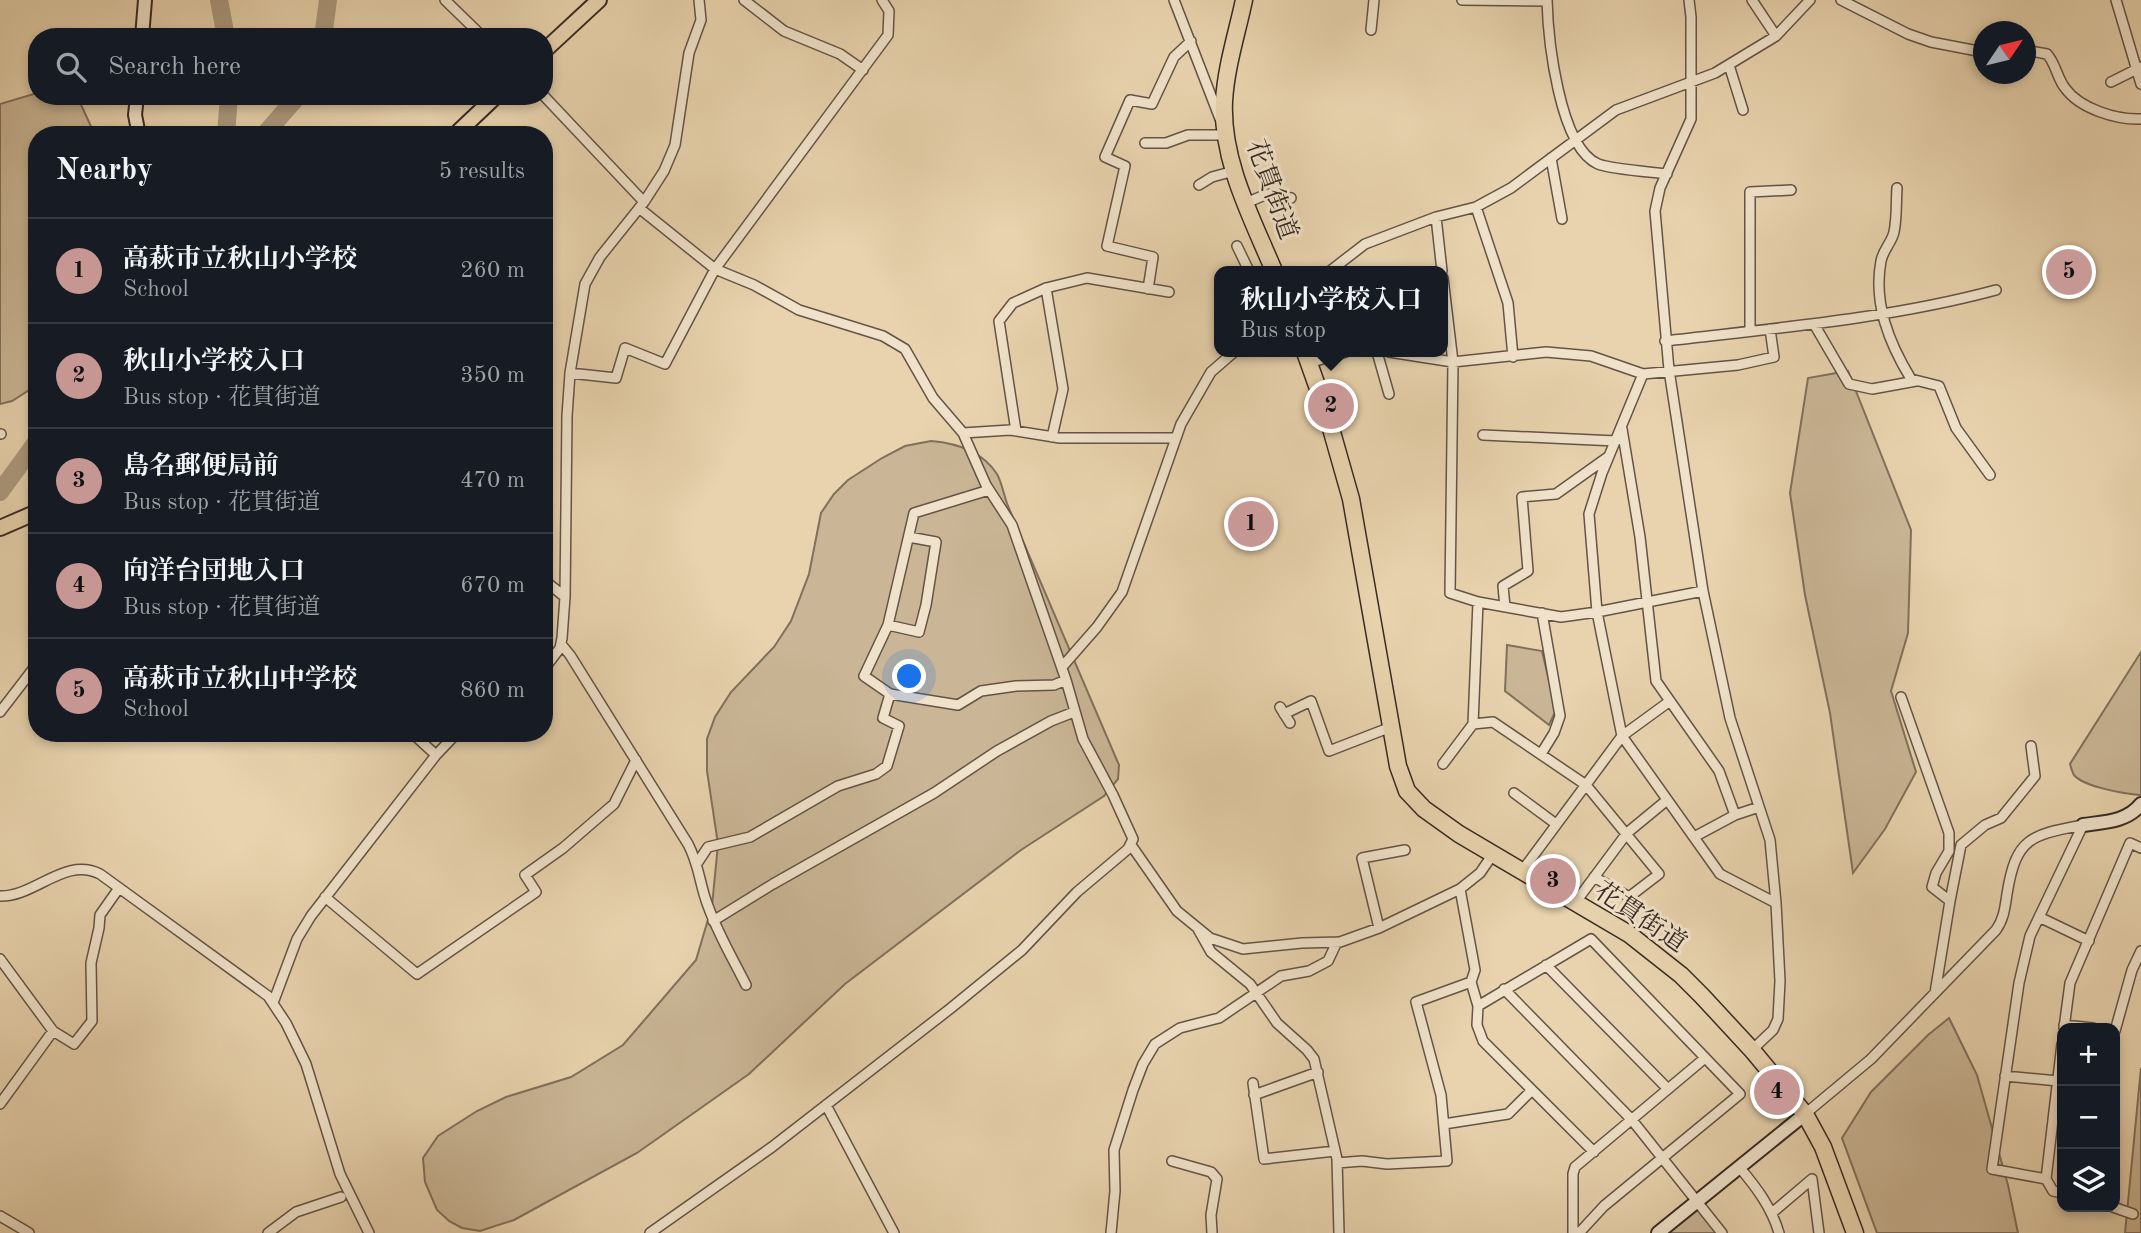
<!DOCTYPE html>
<html lang="en">
<head>
<meta charset="utf-8">
<style>
  :root { --surface:#171b24; --page:#20242c; --text:#f1f3f6; --muted:#9ea1a6; --line:#363941; --accent:#c59692 }
  body { margin:0; font-family:"Old Standard TT","Noto Serif JP",serif; background:var(--page); color:var(--text) }
  .controls { position:absolute; right:21px; bottom:21px; display:grid; overflow:hidden; border-radius:14px; box-shadow:0 4px 10px #0003 }
  .controls button { width:63px; height:63px; display:grid; place-items:center; padding:0; border:0; border-bottom:2px solid var(--line); background:var(--surface); color:var(--text); font:35px sans-serif }
  .compass { position:absolute; left:1973px; top:21px; width:63px; height:63px; border-radius:50%; background:var(--surface); box-shadow:0 4px 10px #0003; rotate:55deg }
  .you { position:absolute; left:910px; top:677px; width:24px; height:24px; margin:-18px; border:5px solid #fff; border-radius:50%; background:#1a73e8; box-shadow:0 0 0 10px #1a73e833 }
  .badge { display:grid; place-items:center; width:46px; height:46px; border-radius:50%; background:var(--accent); color:#111; font-size:23px; font-weight:700 }
  .pin { position:absolute; translate:-50% -50%; border:4px solid #fff; box-shadow:0 2px 7px #0006 }
  .popup { position:absolute; left:1214px; top:266px; width:234px; height:91px; box-sizing:border-box; display:grid; place-content:center; border-radius:14px; background:var(--surface); filter:drop-shadow(0 2px 5px #0005); font-size:23px; white-space:nowrap; color:var(--muted) }
  .popup b { font-size:26px; color:var(--text) }
  .popup::after { content:''; position:absolute; left:50%; top:100%; margin-left:-14px; border:14px solid transparent; border-top-color:var(--surface) }
  .list { margin:0; padding:0; list-style:none }
  h2 { display:flex; justify-content:space-between; align-items:center; height:91px; margin:0; padding:0 28px; font-size:30px }
  h2 small { font-size:23px; font-weight:400; color:var(--muted) }
  .list li { display:grid; grid-template-columns:46px 1fr auto; gap:21px; align-items:center; box-sizing:border-box; height:105px; padding:0 28px; border-top:2px solid var(--line) }
  .list b { display:block; font-size:26px; white-space:nowrap }
  .list p { margin:0; font-size:23px; white-space:nowrap; color:var(--muted) }
  .list em { font-size:23px; font-style:normal; color:var(--muted) }
  .icon { flex:none; width:38px; height:38px; fill:none; stroke:currentColor; stroke-width:2; stroke-linecap:round; stroke-linejoin:round }
  .map { position:relative; flex:none; width:2141px; height:1233px; overflow:hidden }
  .search { position:absolute; background:var(--surface); box-shadow:0 4px 10px #0003; left:28px; top:28px; width:525px; height:77px; display:flex; align-items:center; gap:18px; box-sizing:border-box; padding:0 24px; border-radius:28px; color:var(--muted); font-size:26px }
  .panel { position:absolute; background:var(--surface); box-shadow:0 4px 10px #0003; left:28px; top:126px; width:525px; height:616px; border-radius:28px }
  .map>svg:first-child { display:block }
  .green { fill:#cab696; stroke:#80705c; stroke-width:2 }
  .lines { fill:none; stroke-linecap:round; stroke-linejoin:round }
  .river { stroke:#ac9a7f; stroke-width:18 }
  .street-casing { stroke:#635446; stroke-width:12 }
  .secondary-casing { stroke:#372a23; stroke-width:16 }
  .primary-casing { stroke:#372a23; stroke-width:18 }
  .highway-casing { stroke:#372a23; stroke-width:19 }
  .street { stroke:#f0e2ca; stroke-width:9 }
  .secondary { stroke:#f0e2ca; stroke-width:12 }
  .primary { stroke:#e8d3ae; stroke-width:14 }
  .highway { stroke:#e8d3ae; stroke-width:16 }
  .labels { text-anchor:middle; dominant-baseline:central; stroke-width:6; stroke-linejoin:round; paint-order:stroke }
  .street-label { font-size:26px; fill:#372a23; stroke:#f0e2ca }
</style>
</head>
<body>
<div class="map">
<svg width="2141" height="1233" viewBox="0 0 2141 1233">
  <rect width="100%" height="100%" fill="#e8d3ae"/>
  <filter id="stains"><feTurbulence type="fractalNoise" baseFrequency=".00286" numOctaves="4"/><feColorMatrix values="0 0 0 0 .2 0 0 0 0 .09 0 0 0 0 .02 0 0 0 .5 -.17"/></filter>
  <radialGradient id="worn" r=".72"><stop offset=".6" stop-color="#630" stop-opacity="0"/><stop offset="1" stop-color="#630" stop-opacity=".3"/></radialGradient>
  <!-- green -->
  <path class="green" d="M37 93V96H77L95 135H37V385L12 401 0 404V104Z
    M1848 371 1911 530 1908 633 1891 691 1916 772 1885 829 1853 873 1830 713 1805 595 1790 493 1808 378Z
    M931 441C956 443 982 451 997 474 1002 483 1004 496 1008 506L1119 765 1118 779 1104 796 1021 850 845 984 749 1074 637 1153 514 1220 480 1231 462 1228 449 1221 437 1210 425 1182 423 1158 438 1136 477 1111 506 1097 571 1077 623 1045 696 960 712 906 718 844 707 771V739L715 717 731 692 774 647 791 621 809 574 821 513 834 494 848 480 882 458 905 446Z
    M1507 645 1542 651 1556 710 1549 725 1505 691Z
    M2141 652V795C2125 794 2084 787 2074 775 2072 772 2071 767 2070 764Z
    M1949 1018 1977 1075 2008 1185 2018 1233H1877L1842 1138 1871 1092 1928 1035Z
    M2141 1068V1233H2125Z
    M1698 1202 1722 1233H1658Z"/>
  <g class="lines">
    <!-- river -->
    <path class="river" d="M219 0 226 37
      M323 37 328 0
      M226 135 229 96
      M264 135 298 96
      M0 492 37 441"/>
    <!-- street casing -->
    <g class="street-casing">
      <path id="street" d="M445 0 483 37
        M744 0 784 31 840 54 863 70
        M1174 0 1222 124
        M1462 0 1547 1
        M1547 0C1548 38 1559 147 1598 164 1610 169 1651 172 1667 174
        M1689 0 1691 17V119L1660 188 1655 211 1669 370 1703 591 1730 718 1770 840 1776 903 1780 981 1778 1019 1773 1030 1752 1050
        M1752 0 1776 36
        M1841 0 1908 34 1931 42 1983 52
        M2116 0 2141 84
        M1371 30 1374 0
        M2025 50 2047 54C2056 64 2057 78 2065 88 2080 109 2117 120 2141 119
        M1729 65 1743 110
        M2111 82 2141 67
        M544 96 644 202
        M1145 143H1166L1188 135H1226
        M1551 158 1562 219
        M1199 185 1212 177 1234 171
        M1897 188C1896 202 1897 218 1894 232 1892 242 1883 250 1881 261 1873 303 1889 343 1911 379L1939 386 1956 428 1990 475
        M1246 203 1267 194 1291 198
        M1476 207 1508 303 1513 357
        M639 208 715 269 754 285 799 310 883 336 905 349 933 398 963 433 986 485 1012 525 1066 680 1083 739 1113 795 1133 839 1128 849 1077 892 1022 950 951 1008 772 1147 650 1233
        M1436 217 1442 271
        M1237 246 1249 271
        M1330 271 1365 244 1436 217 1476 207 1511 188 1616 110 1715 73 1776 36 1810 0
        M1443 278 1453 362 1450 593 1478 602 1561 617 1597 612 1703 591
        M1046 288 1063 389 1052 437
        M1148 289 1153 257 1107 246 1125 166 1105 157 1130 100 1152 104 1174 57 1191 41
        M1814 324 1849 384 1872 389 1916 381
        M1770 329 1774 357 1738 365 1643 374 1602 473 1589 514 1597 612 1622 736 1720 874 1776 903
        M1750 331V192L1791 190
        M1665 341C1776 328 1888 319 1996 290
        M1377 352 1389 394
        M1389 352 1453 362 1546 352 1591 356 1643 374
        M1309 363 1346 352
        M570 373 616 378 625 348 665 364 715 269 888 35 889 11 882 0
        M1622 429 1640 537 1656 681 1719 771 1735 815 1759 807
        M1016 431 999 321 1013 303 1046 288 1087 278 1169 292
        M963 433 1010 430 1060 438H1176
        M0 434H1
        M1483 435 1616 441
        M989 490 914 513 888 625 864 676 890 694 958 705 981 691 1016 686 1054 685 1066 680
        M544 580 565 597
        M1478 602 1473 724 1493 722 1586 785 1659 874 1629 897 1594 877
        M1505 607 1503 586 1528 571 1522 497 1556 494 1608 457
        M888 625 919 632 926 605 936 542 909 537
        M561 644 570 655 688 844C700 867 699 883 708 906 718 934 733 959 746 985
        M1062 667 1097 627 1122 592 1181 424 1211 372 1234 352
        M544 669 560 648 562 638 565 597 567 416 570 373 585 284 600 257 644 202 664 171 675 145 689 53 701 20 699 0
        M1901 697 1949 833V851L1936 873 1932 887 1950 901
        M1280 707 1290 723
        M0 712 37 664
        M1284 714 1311 701 1329 751 1391 727
        M412 733 436 755
        M1541 754 1554 733 1560 716 1542 613
        M1443 764 1473 724
        M1514 793 1556 824
        M1694 837 1735 815
        M1131 845 1177 911 1210 938 1243 949 1302 943 1340 942 1379 928 1460 889 1480 873 1493 854
        M698 862 708 847 750 837 838 786 876 774 887 766 899 726 883 718 890 694
        M1522 871 1622 736 1670 701
        M1460 889 1475 970 1471 982 1478 1006
        M0 896C35 897 65 856 100 874L268 996 286 1023 306 1064 340 1174 369 1233
        M325 897 417 974 536 892 525 875 563 848 614 804 636 760
        M1575 903 1627 833 1667 800
        M2039 917 2089 941
        M713 921 773 884 934 793 997 751 1051 721 1074 712
        M1379 928 1362 858 1405 850
        M1198 929 1211 952 1250 984 1277 1023 1307 1050 1314 1059 1337 1159 1339 1233
        M0 959 53 1031 74 1044 92 1021 91 963 99 928 100 915 119 888
        M1546 965 1668 1089
        M1504 989 1632 1120 1722 1233
        M1935 993 1950 901 1961 845 1985 825 2001 818 2035 776 2031 746
        M273 1003 297 939 311 916 436 755 457 733
        M2064 1025 2093 1028
        M2064 1028 2070 983 2130 843 2141 848
        M2115 1031 2132 970 2141 951
        M2005 1076 2058 1081
        M1253 1083 1264 1159 1335 1151
        M1254 1095 1318 1072
        M0 1104 53 1031
        M826 1105 894 1233
        M1805 1114 1871 1059 1996 930C2004 919 2005 907 2007 894 2016 837 2031 835 2083 825
        M1444 1124 1508 1114 1532 1090
        M1172 1161 1211 1172 1217 1179 1211 1215 1212 1233
        M1337 1163 1362 1161 1387 1164 1447 1161 1441 1095 1416 1002 1471 982
        M1740 1168C1756 1187 1772 1208 1779 1233
        M2046 1179 2062 1044
        M2062 1193 2053 1191 2046 1179 1992 1169 2019 983 2030 936 2083 825
        M2113 1207 2133 1214
        M1772 1213 1812 1179 1819 1233
        M0 1216 29 1233
        M268 1233 296 1212 341 1197
        M1111 1233 1115 1191 1114 1150 1133 1090 1143 1064 1155 1044 1180 1028 1219 1018 1281 976 1309 971 1328 961 1337 942
        M1573 1233V1174L1575 1167 1705 1058
        M1579 1233 1604 1206 1740 1094 1591 939 1478 1006 1477 1025 1483 1041 1594 1152"/>
    </g>
    <!-- secondary casing -->
    <g class="secondary-casing">
      <path id="secondary" d="M142 37 145 0
        M137 96 135 115 139 135
        M2083 825C2104 822 2127 822 2141 804
        M1658 1233 1805 1114"/>
    </g>
    <!-- primary casing -->
    <g class="primary-casing">
      <path id="primary" d="M544 51 599 0
        M455 135 496 96
        M0 528 37 512"/>
    </g>
    <!-- highway casing -->
    <g class="highway-casing">
      <path id="highway" d="M1244 0C1237 33 1226 67 1224 101 1221 161 1252 218 1274 271
        M1305 352 1326 411 1351 499 1398 766 1407 791 1424 809 1459 834 1629 934 1681 975 1702 996 1752 1050 1805 1114 1823 1147 1855 1233"/>
    </g>
    <!-- street -->
    <use href="#street" class="street"/>
    <!-- secondary -->
    <use href="#secondary" class="secondary"/>
    <!-- primary -->
    <use href="#primary" class="primary"/>
    <!-- highway -->
    <use href="#highway" class="highway"/>
  </g>
  <g class="labels">
    <!-- street labels -->
    <g class="street-label">
      <text transform="translate(1271 190) rotate(70)">花貫街道</text>
      <text transform="translate(1640 918) rotate(34)">花貫街道</text>
    </g>
  </g>
  <rect width="100%" height="100%" filter="url(#stains)"/>
  <rect width="100%" height="100%" fill="url(#worn)"/>
</svg>
<div class="controls">
<button>+</button>
<button>−</button>
<button><svg class="icon" aria-label="layers" viewBox="0 0 24 24"><path d="M12 4l9 5-9 5-9-5zM3 14l9 5 9-5"/></svg></button>
</div>
<svg class="compass" viewBox="-18 -18 36 36"><path d="M0-13l5 13h-10z" fill="#e53935"/><path d="M0 13l5-13h-10z" fill="#9ea1a6"/></svg>
<div class="you"></div>
<div class="pin badge" style="left:1251px;top:524px">1</div>
<div class="pin badge" style="left:1331px;top:406px">2</div>
<div class="popup"><b>秋山小学校入口</b>Bus stop</div>
<div class="pin badge" style="left:1553px;top:881px">3</div>
<div class="pin badge" style="left:1777px;top:1092px">4</div>
<div class="pin badge" style="left:2069px;top:272px">5</div>
<div class="search"><svg class="icon" aria-label="search" viewBox="0 0 24 24"><circle cx="10" cy="10" r="6"/><path d="M15 15l6 6"/></svg>Search here</div>
<section class="panel">
<h2>Nearby<small>5 results</small></h2>
<ul class="list">
<li><span class="badge">1</span><div><b>高萩市立秋山小学校</b><p>School</p></div><em>260 m</em></li>
<li><span class="badge">2</span><div><b>秋山小学校入口</b><p>Bus stop · 花貫街道</p></div><em>350 m</em></li>
<li><span class="badge">3</span><div><b>島名郵便局前</b><p>Bus stop · 花貫街道</p></div><em>470 m</em></li>
<li><span class="badge">4</span><div><b>向洋台団地入口</b><p>Bus stop · 花貫街道</p></div><em>670 m</em></li>
<li><span class="badge">5</span><div><b>高萩市立秋山中学校</b><p>School</p></div><em>860 m</em></li>
</ul>
</section>
</div>
</body>
</html>
